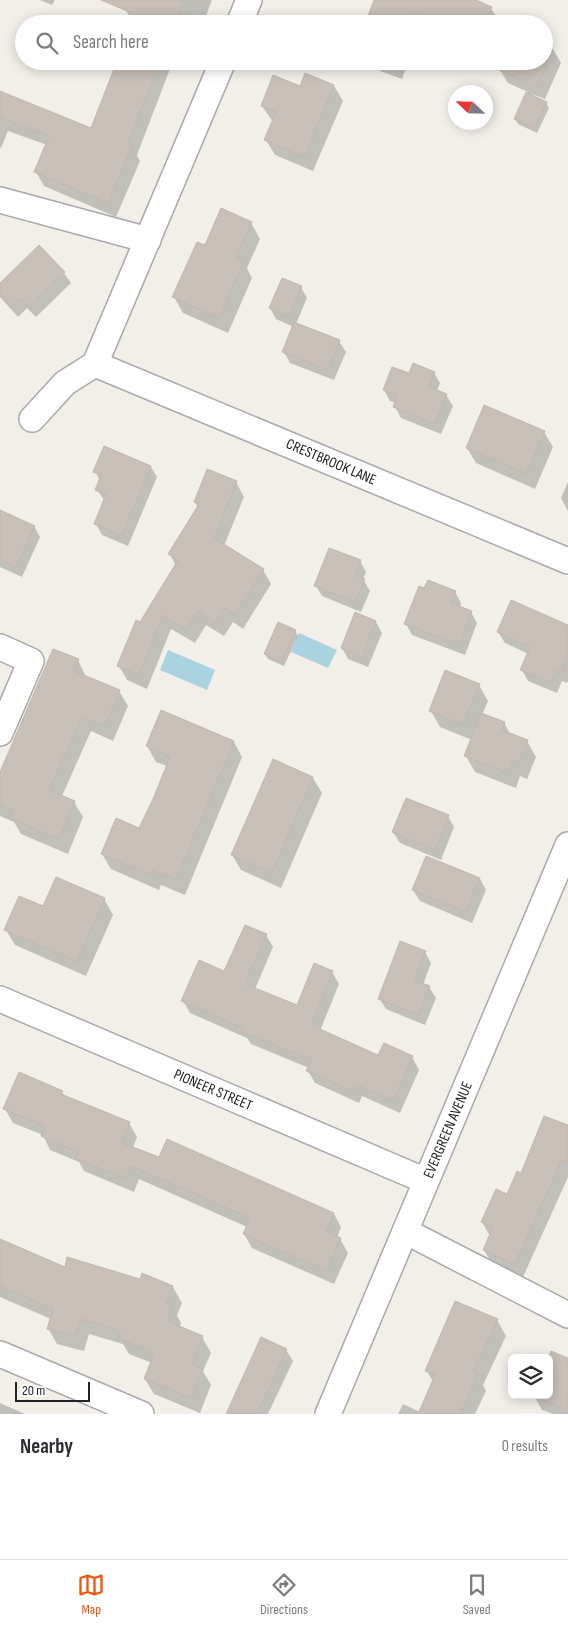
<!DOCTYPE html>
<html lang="en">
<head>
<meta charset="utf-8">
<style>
  :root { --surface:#fff; --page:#f2f2f3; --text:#2b2b33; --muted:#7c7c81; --line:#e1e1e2; --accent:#ea580c }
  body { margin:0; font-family:"Sofia Sans Condensed",sans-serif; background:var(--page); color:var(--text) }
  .controls { position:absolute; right:15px; bottom:15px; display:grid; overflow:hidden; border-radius:8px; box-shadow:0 2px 12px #0003 }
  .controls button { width:45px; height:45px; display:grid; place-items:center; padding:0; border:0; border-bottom:1px solid var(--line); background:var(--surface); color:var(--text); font:25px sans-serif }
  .compass { position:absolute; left:448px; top:85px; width:45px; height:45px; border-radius:50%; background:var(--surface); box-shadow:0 2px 12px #0003; rotate:293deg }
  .scale { position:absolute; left:15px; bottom:12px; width:75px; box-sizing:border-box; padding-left:5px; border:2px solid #222; border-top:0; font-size:14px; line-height:18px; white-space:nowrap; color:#222; -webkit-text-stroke:4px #fff; paint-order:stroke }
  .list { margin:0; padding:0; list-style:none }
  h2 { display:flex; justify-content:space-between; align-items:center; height:65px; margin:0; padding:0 20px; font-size:21px }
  h2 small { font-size:16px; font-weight:400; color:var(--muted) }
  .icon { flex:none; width:28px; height:28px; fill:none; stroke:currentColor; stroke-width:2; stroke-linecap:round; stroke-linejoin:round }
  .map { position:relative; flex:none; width:568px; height:1414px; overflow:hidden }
  .search { position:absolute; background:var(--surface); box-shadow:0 2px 12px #0003; left:15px; right:15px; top:15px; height:55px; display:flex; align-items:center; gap:12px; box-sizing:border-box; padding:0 18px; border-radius:28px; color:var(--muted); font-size:19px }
  .sheet { height:145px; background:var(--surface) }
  nav { display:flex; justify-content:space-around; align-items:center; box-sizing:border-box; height:70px; border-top:1px solid var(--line); background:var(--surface); font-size:14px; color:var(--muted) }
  nav a { display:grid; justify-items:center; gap:2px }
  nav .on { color:var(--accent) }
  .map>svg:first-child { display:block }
  .water { fill:#aad3df }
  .shadow { fill:#0003 }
  .building { fill:#c7bfb8; stroke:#c4b6ab }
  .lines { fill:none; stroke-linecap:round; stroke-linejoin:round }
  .minor-casing { stroke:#a9a9a9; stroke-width:28 }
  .minor { stroke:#fff; stroke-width:25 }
  .labels { text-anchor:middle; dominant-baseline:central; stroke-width:4.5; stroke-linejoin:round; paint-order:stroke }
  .street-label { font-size:15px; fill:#222; stroke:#fff }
</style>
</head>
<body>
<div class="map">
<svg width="568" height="1414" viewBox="0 0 568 1414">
  <rect width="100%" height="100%" fill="#f2efe9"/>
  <!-- water -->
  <path class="water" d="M299 633 337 650 328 668 291 652Z
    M168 650 215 670 207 690 160 670Z"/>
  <!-- shadow -->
  <path class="shadow" d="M40 0H55L52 5Z
    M130 0H212L203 24H133L126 10Z
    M376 0H472L491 8 499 21 498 24H366Z
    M544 46 553 49 561 63 545 99 532 94 531 96 546 103 549 108 537 133 518 124 515 119 528 92 508 83 500 70 544 61Z
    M118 61H173L137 155 140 161 116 217 44 186 36 172 47 145 8 131 1 148 0 147V93L91 129Z
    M374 61H409L402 79 380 71Z
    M334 86 343 101 313 171 275 155 266 140 273 122 262 106 300 88Z
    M251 223 260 239 247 268 252 278 228 333 183 313 174 297 206 247Z
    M39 247 64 273 71 283 36 317 27 308 18 317 0 297V285Z
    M301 287 307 298 296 324 339 341 346 352 334 380 290 363 284 352 294 327 276 319 270 308Z
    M434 373 440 383 437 391 446 395 453 406 441 434 401 418 395 407 396 403 390 401 384 390 410 375Z
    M544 432 553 447 535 489 476 463 467 448Z
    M151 467 157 477 128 546 102 535 96 524 105 501 97 490 100 481 95 471Z
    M236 482 244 497 224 546 263 570 271 584 243 629 233 622 224 636 206 625 195 643 171 629 147 689 127 680 119 666 140 623 176 566 170 554 198 508 195 502Z
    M568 482V511L561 498Z
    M0 524 34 526 40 537 22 577 0 567Z
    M360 561 366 572 363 579 370 591 361 612 322 596 316 586Z
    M425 589 455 592 461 603 460 607 471 612 477 623 465 655 412 635 406 624Z
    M356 614 376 622 382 633 368 667 348 659 342 648Z
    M568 626V681L567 683 562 681 557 693 528 681 522 670 529 654 505 643 498 632Z
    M295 631 298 636 284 666 268 659 265 654Z
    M78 660 86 677 119 691 128 706 113 741 91 731 62 796 74 802 83 817 68 854 21 834 14 822 0 816V775Z
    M479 685 488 701 482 715 504 723 511 735 527 741 536 757 527 779 520 776 516 788 475 772 466 756 472 740 440 727 431 711Z
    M234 742 242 757 185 895 161 885 159 890 111 869 102 854 140 830 167 766 156 762 147 746Z
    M313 778 322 793 281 888 241 870 232 855Z
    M448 816 454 827 441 860 400 843 393 832Z
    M427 858 480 879 486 890 472 923 420 901 413 890Z
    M104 899 113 915 86 976 15 945 6 930Z
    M266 935 273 947 255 989 298 1007 332 972 339 984 320 1031 379 1057H412L419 1070 400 1113 362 1096 359 1103 315 1083 308 1071 309 1068 251 1044 247 1038 190 1013 183 1001 225 973Z
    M425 952 431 963 423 985 429 987 436 998 425 1025 386 1009 379 998Z
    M62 1092 65 1097 129 1123 137 1137 133 1148 159 1159 334 1214 341 1227 337 1238 340 1239 348 1253 334 1284 252 1248 244 1234 247 1227 139 1179 134 1192 84 1171 79 1162 50 1150 43 1135 13 1123 5 1109Z
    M568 1127V1177L523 1277 492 1264 484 1250 490 1236 482 1222 508 1196 521 1175Z
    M0 1241 65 1269 141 1280 143 1275 173 1287 182 1303 177 1315 181 1323 179 1328 202 1337 211 1353 203 1371 211 1385 200 1413 154 1394 145 1379 152 1363 129 1354 123 1344 89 1334 84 1351 57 1344 48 1328 51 1319 0 1297Z
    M497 1320 506 1336 483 1385 486 1391 475 1414H398L403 1404 420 1412 433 1382 427 1371Z
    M262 1339 286 1350 293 1361 268 1414H230Z
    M568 1359V1414H553L542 1410 534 1396 549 1395Z
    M0 1403 25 1414H0Z"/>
  <!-- building -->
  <path class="building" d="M101 0H184L174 24H158Z
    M374 0H476L492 7 485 24H445L416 12 412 24H365Z
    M117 61H160L128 143 133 145 108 203 34 172 49 136 0 117V91L91 128Z
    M480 61H548L537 87Z
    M305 73 334 85 304 157 264 140 276 112 261 106 273 75 300 86Z
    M526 92 547 102 534 128 514 119Z
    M221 208 252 222 236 257 244 261 219 318 172 297 197 242 205 245Z
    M39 245 65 272 29 307 21 298 11 307 0 295V283Z
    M282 278 302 286 289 317 269 308Z
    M294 322 340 340 328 370 282 352Z
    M413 363 435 372 429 387 447 394 435 424 393 407 397 396 383 390 392 367 409 373Z
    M484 405 545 431 526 474 466 448Z
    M104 446 151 466 122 536 94 524 106 494 95 490 101 475 93 472Z
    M207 469 237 481 214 538 264 569 235 615 225 608 215 623 198 611 186 630 163 615 139 675 117 666 136 620 140 622 178 560 168 554 199 504 194 502Z
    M0 510 35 526 16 567 0 559Z
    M329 548 361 560 355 575 365 579 355 602 314 586Z
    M428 580 456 591 451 603 472 611 459 645 404 624 419 586 424 588Z
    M511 600 568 625V656L561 673 556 671 551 683 520 670 530 647 497 632Z
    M355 612 376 621 362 657 341 648Z
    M278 622 296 630 281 662 264 654Z
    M53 649 79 659 74 671 120 690 105 726 82 717 49 790 75 801 59 839 10 818 14 811 0 805V772Z
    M445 670 480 684 463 725 429 711Z
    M161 710 234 741 176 880 152 870 150 875 101 854 116 818 139 828 153 799 170 757 146 746Z
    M481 713 505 722 502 730 528 740 519 764 512 761 507 773 464 756Z
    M273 759 313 777 272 873 231 855Z
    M406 798 449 815 435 850 392 832Z
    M426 856 480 878 466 912 412 890Z
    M56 877 105 898 77 962 4 930 19 896 43 906Z
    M245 925 267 934 245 984 297 1005 314 963 333 971 311 1025 378 1055 384 1043 413 1056 393 1101 355 1084 352 1091 306 1071 311 1060 242 1032 243 1028 181 1001 199 960 224 971Z
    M400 941 426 951 414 980 430 986 419 1015 378 999Z
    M19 1072 63 1091 61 1094 130 1122 122 1143 159 1157 167 1139 334 1213 326 1232 341 1238 326 1271 243 1234 250 1218 131 1166 126 1179 75 1158 78 1152 41 1136 45 1126 3 1109Z
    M544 1116 568 1125V1163L562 1160 515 1264 483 1250 493 1227 481 1222 496 1189 507 1194 517 1171 521 1173Z
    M0 1239 65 1267 67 1257 140 1279 142 1273 173 1286 166 1304 173 1307 167 1321 203 1336 192 1364 203 1369 191 1398 144 1379 154 1353 118 1338 121 1331 81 1319 75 1336 47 1329 53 1309 0 1286Z
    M455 1301 498 1319 473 1372 478 1374 460 1414H418L435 1375 425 1371Z
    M261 1337 287 1349 257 1414H226Z
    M551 1351 568 1358V1410L533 1396 549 1395 548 1358Z"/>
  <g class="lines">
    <!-- minor casing -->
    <g class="minor-casing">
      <path id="minor" d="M239 24 249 0
        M0 200 148 240
        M95 364 568 561
        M32 419 65 383 95 364 223 61
        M0 647 31 661 0 733
        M0 999 426 1181
        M405 1231 568 1315
        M0 1354 141 1414
        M328 1414 568 845"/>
    </g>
    <!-- minor -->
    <use href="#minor" class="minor"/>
  </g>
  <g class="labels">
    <!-- street labels -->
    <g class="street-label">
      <text transform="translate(331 462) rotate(23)">CRESTBROOK LANE</text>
      <text transform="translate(213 1090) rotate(23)">PIONEER STREET</text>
      <text transform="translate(448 1130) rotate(-67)">EVERGREEN AVENUE</text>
    </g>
  </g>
</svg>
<div class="controls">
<button><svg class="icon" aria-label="layers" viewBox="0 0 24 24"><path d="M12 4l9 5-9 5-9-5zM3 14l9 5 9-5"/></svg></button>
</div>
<svg class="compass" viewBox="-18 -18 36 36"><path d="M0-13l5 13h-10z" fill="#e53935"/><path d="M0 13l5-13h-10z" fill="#7c7c81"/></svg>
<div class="scale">20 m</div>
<div class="search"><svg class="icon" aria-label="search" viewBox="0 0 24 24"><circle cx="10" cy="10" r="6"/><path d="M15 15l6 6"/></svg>Search here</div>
</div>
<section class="sheet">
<h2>Nearby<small>0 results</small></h2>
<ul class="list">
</ul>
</section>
<nav>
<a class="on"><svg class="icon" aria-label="map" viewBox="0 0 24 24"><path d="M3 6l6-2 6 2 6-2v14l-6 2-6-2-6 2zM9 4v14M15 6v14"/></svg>Map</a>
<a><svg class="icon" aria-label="directions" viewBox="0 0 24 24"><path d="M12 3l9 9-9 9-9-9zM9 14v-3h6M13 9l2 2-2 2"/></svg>Directions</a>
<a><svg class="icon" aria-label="saved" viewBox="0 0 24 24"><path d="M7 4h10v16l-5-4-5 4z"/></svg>Saved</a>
</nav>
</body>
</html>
